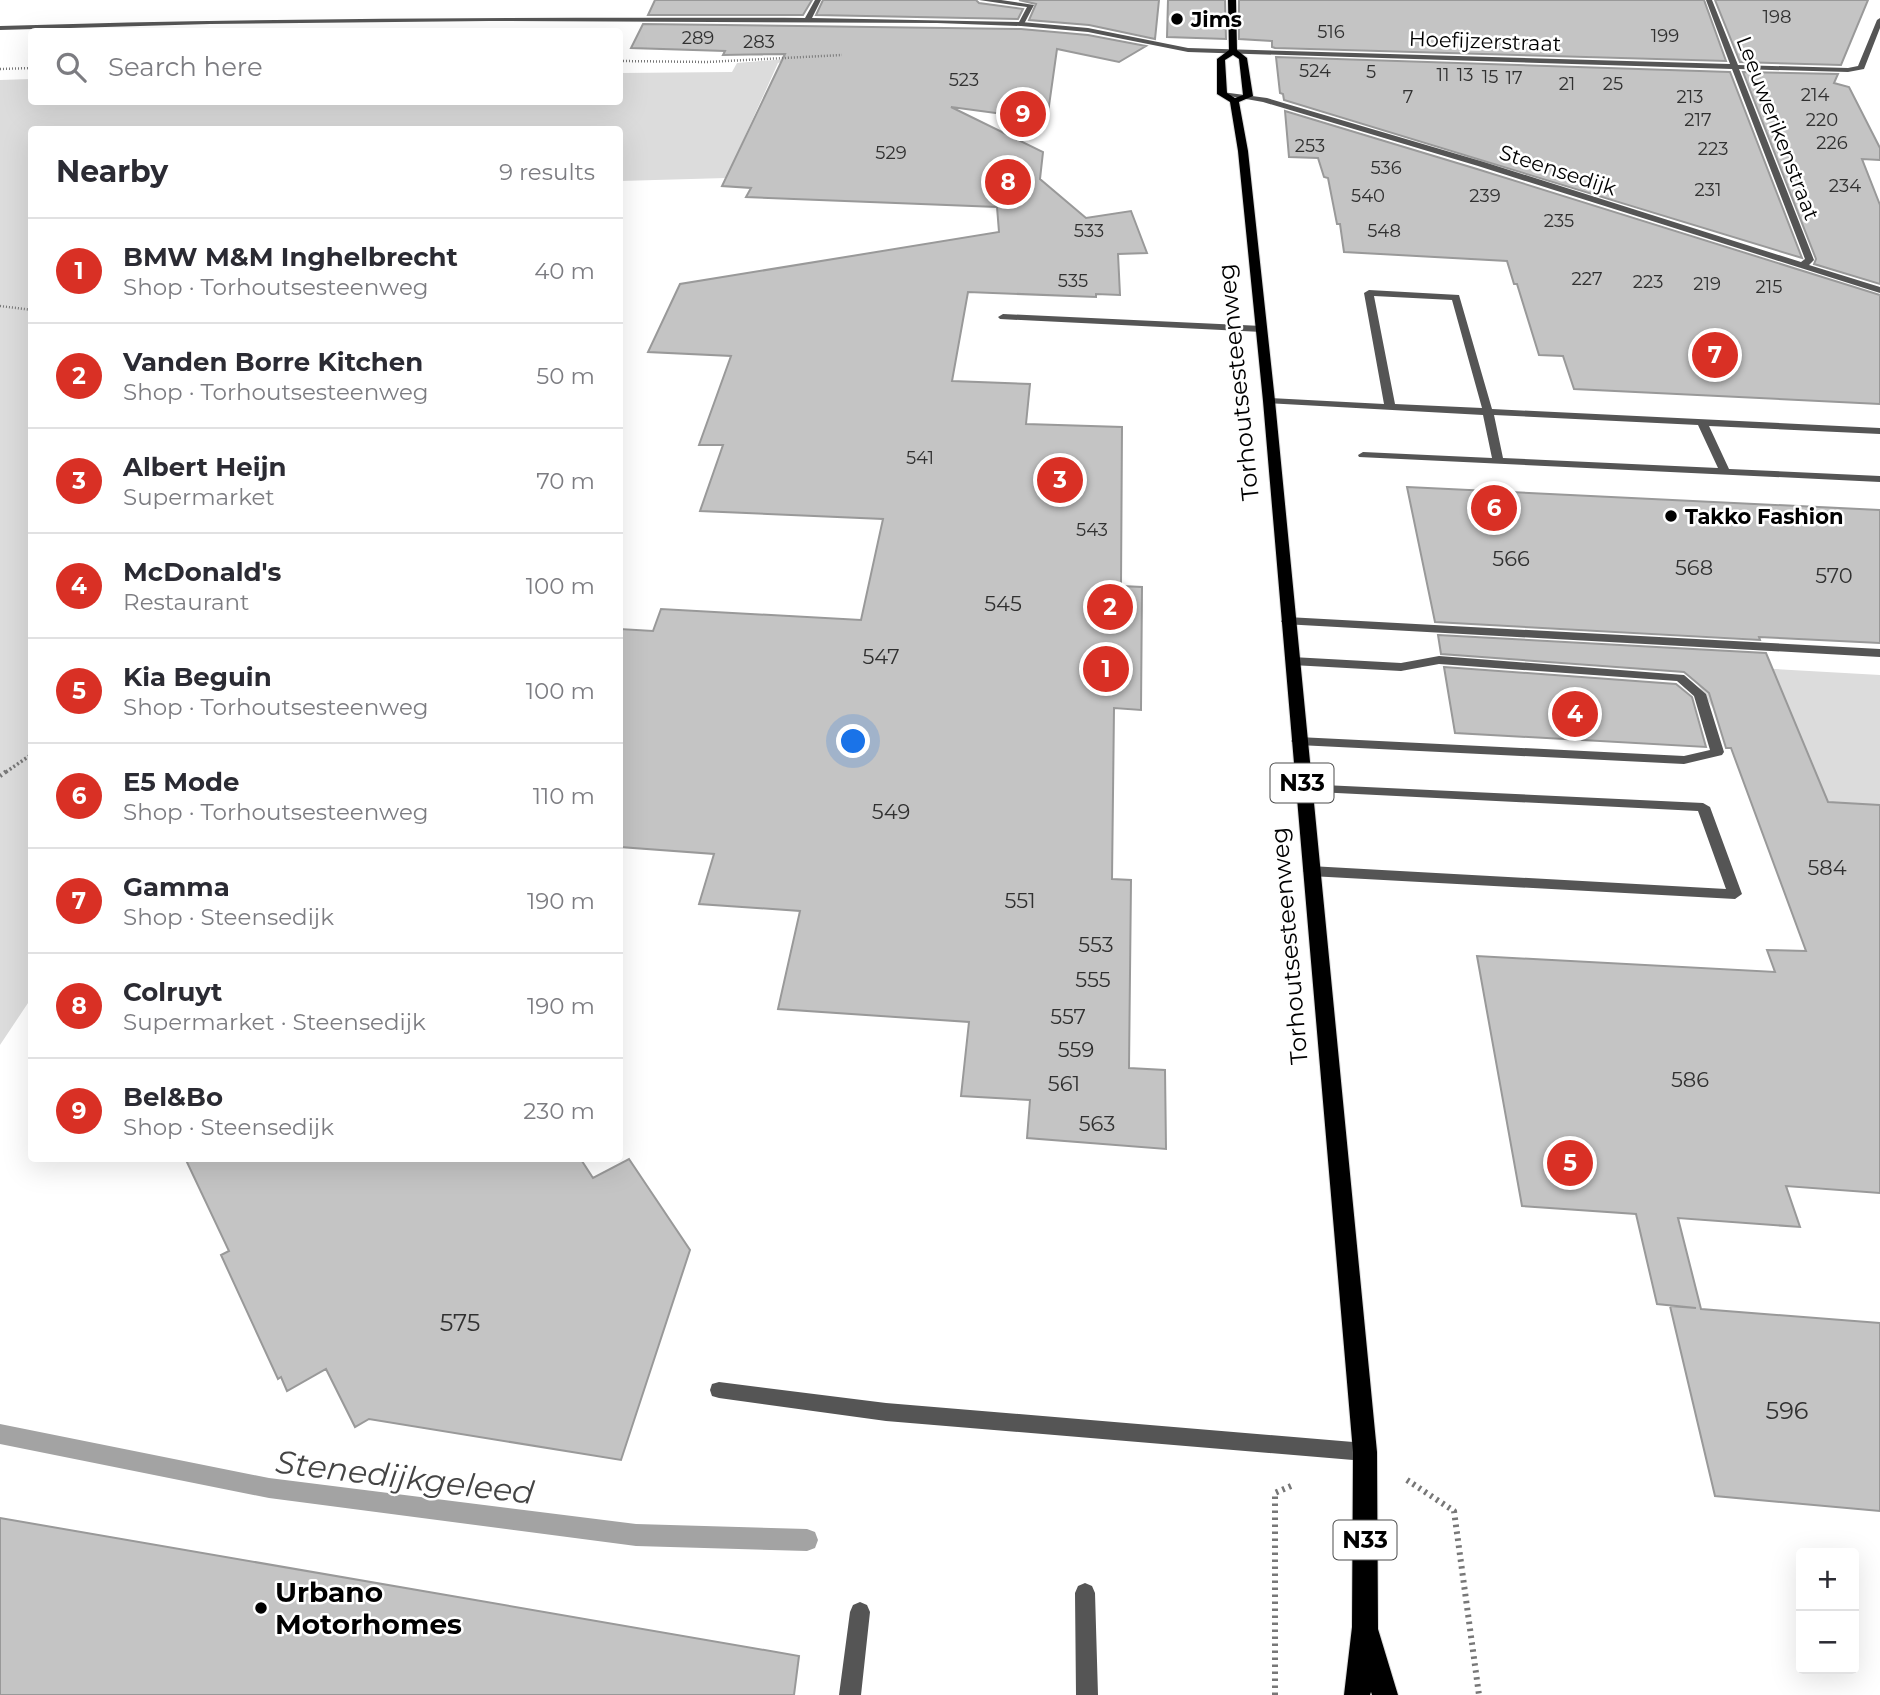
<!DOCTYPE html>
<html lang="en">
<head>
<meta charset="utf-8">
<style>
  :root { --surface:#fff; --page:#f7f7f7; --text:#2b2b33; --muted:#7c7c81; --line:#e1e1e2; --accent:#d93025 }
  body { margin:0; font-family:Montserrat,sans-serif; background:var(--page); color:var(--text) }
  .controls { position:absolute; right:21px; bottom:21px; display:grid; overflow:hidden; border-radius:7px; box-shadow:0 7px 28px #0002 }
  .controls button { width:63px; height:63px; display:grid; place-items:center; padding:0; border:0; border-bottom:2px solid var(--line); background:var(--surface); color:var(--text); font:35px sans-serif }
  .you { position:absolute; left:854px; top:742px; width:24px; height:24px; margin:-18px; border:5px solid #fff; border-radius:50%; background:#1a73e8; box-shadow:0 0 0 10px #1a73e833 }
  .badge { display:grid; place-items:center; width:46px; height:46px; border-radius:50%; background:var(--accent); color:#fff; font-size:23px; font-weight:700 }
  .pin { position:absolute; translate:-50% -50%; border:4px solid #fff; box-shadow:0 2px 7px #0006 }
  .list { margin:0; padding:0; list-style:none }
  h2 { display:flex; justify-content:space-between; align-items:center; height:91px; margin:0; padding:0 28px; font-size:30px }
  h2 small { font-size:23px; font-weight:400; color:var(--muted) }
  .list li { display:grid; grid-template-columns:46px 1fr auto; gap:21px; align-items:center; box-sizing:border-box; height:105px; padding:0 28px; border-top:2px solid var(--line) }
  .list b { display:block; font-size:26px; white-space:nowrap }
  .list p { margin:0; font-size:23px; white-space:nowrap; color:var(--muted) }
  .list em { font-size:23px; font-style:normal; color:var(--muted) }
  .icon { flex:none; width:38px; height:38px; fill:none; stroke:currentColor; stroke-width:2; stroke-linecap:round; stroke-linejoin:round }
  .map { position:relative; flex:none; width:1880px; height:1695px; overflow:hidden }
  .search { position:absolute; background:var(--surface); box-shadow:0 7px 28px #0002; left:28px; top:28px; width:595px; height:77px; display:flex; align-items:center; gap:18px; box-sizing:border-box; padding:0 24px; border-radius:7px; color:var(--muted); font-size:26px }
  .panel { position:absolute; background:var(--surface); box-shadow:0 7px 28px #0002; left:28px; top:126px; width:595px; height:1036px; border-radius:7px }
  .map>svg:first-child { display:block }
  .green { fill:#dcdcdc }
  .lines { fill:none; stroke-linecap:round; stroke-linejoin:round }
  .stream { fill:#a3a3a3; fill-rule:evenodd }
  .building { fill:#c4c4c4; stroke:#999; stroke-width:2 }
  .primary-casing { stroke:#dbdbdb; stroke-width:2 }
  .path-far3 { stroke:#777; stroke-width:2.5; stroke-dasharray:1 2; stroke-linecap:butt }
  .path-far2 { stroke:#777; stroke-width:3.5; stroke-dasharray:2 2.5; stroke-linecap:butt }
  .path-far1 { stroke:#777; stroke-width:4.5; stroke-dasharray:2 3.5; stroke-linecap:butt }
  .path { stroke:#777; stroke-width:6; stroke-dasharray:2.5 4.5; stroke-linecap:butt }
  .lane { fill:#555; fill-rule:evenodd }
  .street { fill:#555; fill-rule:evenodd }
  .primary { fill:#000; fill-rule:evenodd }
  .poi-dot { fill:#000; stroke:#fff; stroke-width:2.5 }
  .labels { text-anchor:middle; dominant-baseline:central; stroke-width:5; stroke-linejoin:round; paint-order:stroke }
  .far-number-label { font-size:18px; fill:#313131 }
  .far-poi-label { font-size:21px; font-weight:bold; fill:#000; stroke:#fff; text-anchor:start }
  .far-street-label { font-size:21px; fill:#000; stroke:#fff }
  .number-label { font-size:21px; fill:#313131 }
  .shield { fill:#fff; stroke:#4c4c4c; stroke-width:2 }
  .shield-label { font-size:23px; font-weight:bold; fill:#000 }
  .street-label { font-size:24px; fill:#000; stroke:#fff }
  .near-number-label { font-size:24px; fill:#313131 }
  .near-poi-label { font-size:28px; font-weight:bold; fill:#000; stroke:#fff; text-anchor:start }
  .near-water-label { font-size:32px; font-style:italic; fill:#444; stroke:#fff }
</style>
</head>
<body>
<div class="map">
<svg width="1880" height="1695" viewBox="0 0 1880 1695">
  <rect width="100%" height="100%" fill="#fff"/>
  <!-- green -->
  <path class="green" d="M796 58 778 63 726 178 620 181V130H32V997L0 1045V80L31 79 32 102H620V73L732 72 737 63Z
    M1685 664 1880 675V957L1808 951 1739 767 1738 748Z"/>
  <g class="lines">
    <!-- stream -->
    <path class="stream" d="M0 1424 269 1478 636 1524 807 1529 815 1532 818 1540 815 1548 807 1551 636 1546 269 1498 0 1444Z"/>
  </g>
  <!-- building -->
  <path class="building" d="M655 0H812L803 15H648Z
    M823 0H976L979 3 1023 9 1018 19 816 15Z
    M1019 0H1159L1155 39 1089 25 1029 20 1036 4Z
    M1168 0H1225L1226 39 1167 37Z
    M1239 0H1704L1726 61 1275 48 1272 47V41L1239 39Z
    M1715 0H1868L1841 65 1740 62Z
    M643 24 1021 29 1088 35 1146 46 1119 62 1057 49 1047 120 951 107 1043 152 1040 179 1086 218 1131 211 1147 253 1118 254 1120 295 1096 294V297L968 292 952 381 1030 384 1026 424 1122 427 1121 586 1142 587 1141 710 1114 708 1112 879 1131 880 1129 1068 1165 1070 1166 1149 1027 1138 1030 1100 961 1096 969 1022 778 1009 800 911 699 904 714 854 620 847V629L653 631 661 609 861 620 883 519 700 511 723 445H699L731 356 648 352 680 284 999 232 997 207 746 197 751 188 722 186 785 54 723 55 725 51 631 48Z
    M1276 57 1730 72 1802 258 1284 100 1283 94 1280 93Z
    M1743 72 1838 74 1834 83 1849 87 1880 148V160L1862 159 1880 205V284L1814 264 1816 259Z
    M1285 111 1477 169 1880 295V404L1574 389 1563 356 1539 355 1517 284H1514L1507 261 1344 252 1340 224H1337L1328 178 1324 177 1318 158 1289 157Z
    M1407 487 1880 510V643L1759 637 1760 640 1435 622Z
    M1438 635 1766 653 1828 802 1880 805V1193L1786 1186 1800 1227 1678 1218 1701 1309 1880 1323V1511L1715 1496 1670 1306 1696 1308 1657 1304 1636 1214 1522 1206 1477 956 1775 972 1767 950 1806 951 1731 748H1726L1709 693 1684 672 1441 654Z
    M1444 667 1676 684 1692 697 1706 747 1455 733Z
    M185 1158H580L593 1178 629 1159 690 1250 621 1460 369 1419 355 1427 326 1369 287 1391 281 1377 278 1379 221 1255 229 1251Z
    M0 1518 799 1656 794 1695H0Z"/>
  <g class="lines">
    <!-- primary casing -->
    <g class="primary-casing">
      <path id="primary" d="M1228 0H1236L1237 50 1247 58 1253 96 1239 102 1248 151 1275 401 1377 1452 1378 1629 1398 1695H1372L1371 1692 1370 1695H1344L1352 1627 1353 1452 1263 401 1238 151 1230 102 1217 94V59L1229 50ZM1233 55 1239 59 1243 95 1235 98 1227 93 1225 60Z"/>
    </g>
    <!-- path-far3 -->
    <path class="path-far3" d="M620 61 707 62 842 55
      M0 69 32 68
      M0 306 32 310"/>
    <!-- path-far2 -->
    <path class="path-far2" d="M6 772 32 754"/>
    <!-- path-far1 -->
    <path class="path-far1" d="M0 776 8 770"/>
    <!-- path -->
    <path class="path" d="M1407 1480 1454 1511 1479 1695
      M1275 1695V1493L1291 1486"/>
    <!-- lane -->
    <path class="lane" d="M979 0H1001L1034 5 1024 24 1021 26 1018 24 1027 7Z
      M1369 290 1459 295 1492 409 1880 428V434L1709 426 1729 469 1880 476V482L1359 457 1358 455 1363 452 1492 458 1483 415 1265 403V399L1269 398 1384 404 1364 293ZM1374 296 1452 300 1482 408 1395 404ZM1494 415 1698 425 1718 468 1503 458Z
      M1003 314 1262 326 1267 329 1262 332 1000 319 998 317Z
      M1287 617 1880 649V657L1283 624 1281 621Z
      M1439 656 1684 675 1706 694 1724 752 1722 755 1684 764 1298 745 1291 741 1298 737 1684 756 1710 750 1694 696 1677 681 1439 664 1401 671 1292 665 1286 661 1292 657 1401 663Z
      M1302 784 1703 803 1710 807 1742 894 1735 899 1310 876 1303 871 1310 866 1726 889 1698 811 1297 791 1295 788 1297 785Z
      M719 1382 886 1403 1365 1443 1372 1446 1375 1452 1372 1458 1365 1461 886 1421 719 1398 712 1396 710 1390 712 1384Z
      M1085 1583 1092 1586 1095 1593 1098 1695H1076L1075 1593 1078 1586Z
      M860 1602 867 1605 870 1612 861 1695H839L850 1612 853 1605Z"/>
    <!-- street -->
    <path class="street" d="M815 0H821L812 18 1021 22 1088 28 1188 48 1730 64 1706 0H1712L1738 65 1848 68 1858 66 1877 20 1880 18V28L1864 69 1848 72 1739 69 1814 260 1809 265 1880 287V293L1478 166 1263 102 1218 94 1222 92 1267 98 1484 162 1801 262 1805 259 1732 69 1188 52 1088 32 1021 26 937 23 489 21 210 24 0 30V26C268 18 537 17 805 18Z"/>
    <!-- primary -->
    <use href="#primary" class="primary"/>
  </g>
  <!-- markers -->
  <g class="poi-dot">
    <circle cx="1177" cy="19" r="7"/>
    <circle cx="1671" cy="516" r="7"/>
    <circle cx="261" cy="1608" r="7"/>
  </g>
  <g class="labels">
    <!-- far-number labels -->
    <g class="far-number-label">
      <text x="1777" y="17">198</text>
      <text x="1331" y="32">516</text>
      <text x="1665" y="36">199</text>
      <text x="698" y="38">289</text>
      <text x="759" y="42">283</text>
      <text x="1315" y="71">524</text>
      <text x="1371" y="72">5</text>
      <text x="1443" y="75">11</text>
      <text x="1465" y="75">13</text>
      <text x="1490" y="77">15</text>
      <text x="1514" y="78">17</text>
      <text x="964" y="80">523</text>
      <text x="1567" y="84">21</text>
      <text x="1613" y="84">25</text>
      <text x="1815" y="95">214</text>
      <text x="1408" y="97">7</text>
      <text x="1690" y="97">213</text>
      <text x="1698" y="120">217</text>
      <text x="1822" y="120">220</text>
      <text x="1832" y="143">226</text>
      <text x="1310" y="146">253</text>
      <text x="1713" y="149">223</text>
      <text x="891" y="153">529</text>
      <text x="1386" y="168">536</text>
      <text x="1845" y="186">234</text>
      <text x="1708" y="190">231</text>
      <text x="1368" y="196">540</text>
      <text x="1485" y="196">239</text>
      <text x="1559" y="221">235</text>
      <text x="1089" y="231">533</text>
      <text x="1384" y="231">548</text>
      <text x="1587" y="279">227</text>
      <text x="1073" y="281">535</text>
      <text x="1648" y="282">223</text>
      <text x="1707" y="284">219</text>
      <text x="1769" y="287">215</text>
      <text x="920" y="458">541</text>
      <text x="1092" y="530">543</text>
    </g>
    <!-- far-poi labels -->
    <g class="far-poi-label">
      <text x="1191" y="19">Jims</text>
      <text x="1685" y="516">Takko Fashion</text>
    </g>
    <!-- far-street labels -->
    <g class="far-street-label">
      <text transform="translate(1485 41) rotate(2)">Hoefijzerstraat</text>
      <text transform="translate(1778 128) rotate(69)">Leeuwerikenstraat</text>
      <text transform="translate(1558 170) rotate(18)">Steensedijk</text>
    </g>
    <!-- number labels -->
    <g class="number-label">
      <text x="1511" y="558">566</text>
      <text x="1694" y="567">568</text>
      <text x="1834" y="575">570</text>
      <text x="1003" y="603">545</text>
      <text x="881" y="656">547</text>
      <text x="891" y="811">549</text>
      <text x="1827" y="867">584</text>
      <text x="1020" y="900">551</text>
      <text x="1096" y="944">553</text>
      <text x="1093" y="979">555</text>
      <text x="1068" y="1016">557</text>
      <text x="1076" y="1049">559</text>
      <text x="1690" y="1079">586</text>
      <text x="1064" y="1083">561</text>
      <text x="1097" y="1123">563</text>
    </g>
    <!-- shield labels -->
    <g class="shield">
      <rect x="1270.5" y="763.5" width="63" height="39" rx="5"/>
      <rect x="1333.5" y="1520.5" width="63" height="39" rx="5"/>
    </g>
    <g class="shield-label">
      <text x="1302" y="783">N33</text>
      <text x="1365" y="1540">N33</text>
    </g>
    <!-- street labels -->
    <g class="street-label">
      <text transform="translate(1238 382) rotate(-96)">Torhoutsesteenweg</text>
      <text transform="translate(1289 946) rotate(-95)">Torhoutsesteenweg</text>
    </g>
    <!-- near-number labels -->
    <g class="near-number-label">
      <text x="460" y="1322">575</text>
      <text x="1787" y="1410">596</text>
    </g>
    <!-- near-poi labels -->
    <g class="near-poi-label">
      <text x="275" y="1592">Urbano<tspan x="275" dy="32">Motorhomes</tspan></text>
    </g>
    <!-- near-water labels -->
    <g class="near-water-label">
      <text transform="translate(405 1477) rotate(7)">Stenedijkgeleed</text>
    </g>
  </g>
</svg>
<div class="controls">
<button>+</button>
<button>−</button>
</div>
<div class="you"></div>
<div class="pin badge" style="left:1106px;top:669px">1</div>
<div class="pin badge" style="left:1110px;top:607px">2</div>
<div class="pin badge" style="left:1060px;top:480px">3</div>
<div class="pin badge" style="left:1575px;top:714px">4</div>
<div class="pin badge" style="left:1570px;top:1163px">5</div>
<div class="pin badge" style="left:1494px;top:508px">6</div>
<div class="pin badge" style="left:1715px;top:355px">7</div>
<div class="pin badge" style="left:1008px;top:182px">8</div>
<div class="pin badge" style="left:1023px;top:114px">9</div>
<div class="search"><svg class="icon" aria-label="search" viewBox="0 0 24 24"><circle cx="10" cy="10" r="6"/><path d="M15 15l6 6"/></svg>Search here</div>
<section class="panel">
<h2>Nearby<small>9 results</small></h2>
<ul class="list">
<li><span class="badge">1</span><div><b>BMW M&amp;M Inghelbrecht</b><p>Shop · Torhoutsesteenweg</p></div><em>40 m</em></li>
<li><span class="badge">2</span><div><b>Vanden Borre Kitchen</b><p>Shop · Torhoutsesteenweg</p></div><em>50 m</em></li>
<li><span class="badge">3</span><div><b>Albert Heijn</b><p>Supermarket</p></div><em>70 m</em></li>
<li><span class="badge">4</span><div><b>McDonald's</b><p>Restaurant</p></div><em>100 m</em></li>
<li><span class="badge">5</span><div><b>Kia Beguin</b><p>Shop · Torhoutsesteenweg</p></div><em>100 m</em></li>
<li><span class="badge">6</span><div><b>E5 Mode</b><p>Shop · Torhoutsesteenweg</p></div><em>110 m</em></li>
<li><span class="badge">7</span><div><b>Gamma</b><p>Shop · Steensedijk</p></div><em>190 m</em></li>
<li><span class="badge">8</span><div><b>Colruyt</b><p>Supermarket · Steensedijk</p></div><em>190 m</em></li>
<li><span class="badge">9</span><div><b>Bel&amp;Bo</b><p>Shop · Steensedijk</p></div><em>230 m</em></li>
</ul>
</section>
</div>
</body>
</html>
